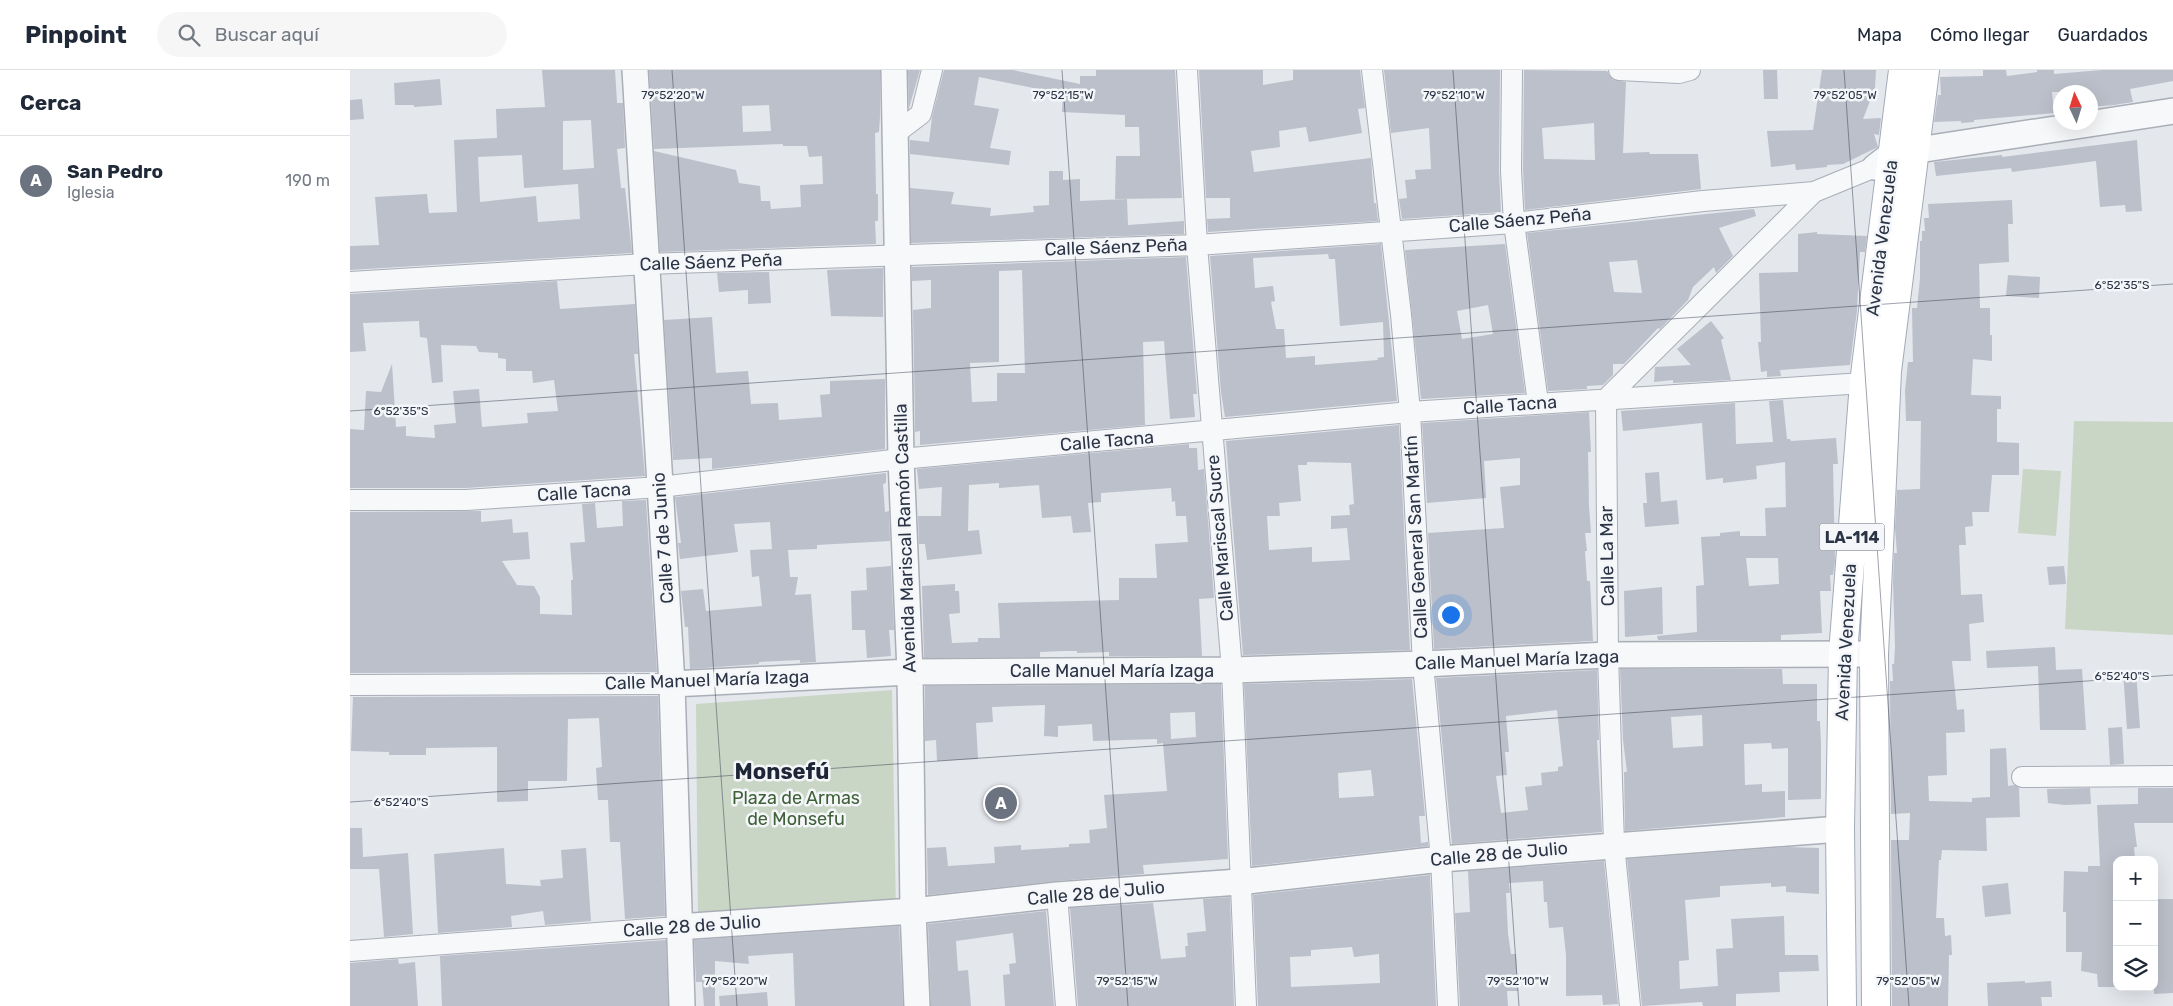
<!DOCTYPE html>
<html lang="es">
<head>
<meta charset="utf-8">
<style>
  :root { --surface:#fff; --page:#f6f6f7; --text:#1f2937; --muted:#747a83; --line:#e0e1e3; --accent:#d1495b }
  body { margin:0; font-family:Rubik,sans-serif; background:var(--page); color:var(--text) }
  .controls { position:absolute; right:15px; bottom:15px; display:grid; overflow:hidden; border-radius:10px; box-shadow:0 5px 20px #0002 }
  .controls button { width:45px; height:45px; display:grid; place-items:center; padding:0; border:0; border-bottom:1px solid var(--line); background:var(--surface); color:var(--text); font:25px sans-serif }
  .compass { position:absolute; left:1703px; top:15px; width:45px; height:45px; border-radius:50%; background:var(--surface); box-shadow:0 5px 20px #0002; rotate:356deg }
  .you { position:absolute; left:1100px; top:544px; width:18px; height:18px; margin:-12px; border:4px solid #fff; border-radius:50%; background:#1a73e8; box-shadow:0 0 0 8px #1a73e833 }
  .badge { display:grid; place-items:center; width:32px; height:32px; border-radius:50%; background:var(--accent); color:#fff; font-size:16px; font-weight:700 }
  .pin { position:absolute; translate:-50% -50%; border:2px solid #fff; box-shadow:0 1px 5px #0006 }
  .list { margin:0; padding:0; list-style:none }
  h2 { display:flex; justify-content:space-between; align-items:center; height:65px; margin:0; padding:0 20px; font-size:21px }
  h2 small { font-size:16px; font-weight:400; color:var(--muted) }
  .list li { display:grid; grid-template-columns:32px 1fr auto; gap:15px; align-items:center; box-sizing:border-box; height:90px; padding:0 20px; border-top:1px solid var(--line) }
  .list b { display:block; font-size:19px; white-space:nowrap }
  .list p { margin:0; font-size:16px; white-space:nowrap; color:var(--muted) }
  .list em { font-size:16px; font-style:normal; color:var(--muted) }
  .icon { flex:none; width:28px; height:28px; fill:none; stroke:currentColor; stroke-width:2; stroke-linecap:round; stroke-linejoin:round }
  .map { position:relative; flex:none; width:1823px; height:936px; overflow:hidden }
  header { display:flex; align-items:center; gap:30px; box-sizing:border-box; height:70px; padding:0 25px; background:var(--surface); border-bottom:1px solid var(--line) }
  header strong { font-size:24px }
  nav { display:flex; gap:28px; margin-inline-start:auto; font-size:18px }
  .search { width:350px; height:45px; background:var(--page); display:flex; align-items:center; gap:12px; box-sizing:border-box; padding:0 18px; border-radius:28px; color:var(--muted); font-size:19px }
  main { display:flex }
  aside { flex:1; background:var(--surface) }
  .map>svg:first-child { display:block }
  .green { fill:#c9d6c5 }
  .building { fill:#bbc0ca; fill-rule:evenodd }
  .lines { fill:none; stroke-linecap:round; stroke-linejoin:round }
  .minor-casing { stroke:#a9aeb7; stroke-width:22 }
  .tertiary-casing { stroke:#a9aeb7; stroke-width:28 }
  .primary-casing { stroke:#a3abb8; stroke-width:30 }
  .minor { stroke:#f7f8fa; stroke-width:20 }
  .tertiary { stroke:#f7f8fa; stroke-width:25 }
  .primary { stroke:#fff; stroke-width:28 }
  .ticks { fill:none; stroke:#2b3445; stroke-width:1; stroke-opacity:0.45 }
  .labels { text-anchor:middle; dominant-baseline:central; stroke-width:5; stroke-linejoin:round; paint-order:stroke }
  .shield { fill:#f4f6f9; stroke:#676e7b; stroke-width:1 }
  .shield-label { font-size:16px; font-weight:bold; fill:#2b3445 }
  .street-label { font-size:18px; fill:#2b3445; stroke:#f4f6f9 }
  .park-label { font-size:18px; fill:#3f6138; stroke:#f4f6f9 }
  .district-label { font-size:22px; font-weight:bold; fill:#1d2536; stroke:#f4f6f9 }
  .ticks-label { font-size:12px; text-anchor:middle; fill:#2b3445; stroke:#f4f6f9; stroke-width:5; stroke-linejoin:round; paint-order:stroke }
</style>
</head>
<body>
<header>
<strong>Pinpoint</strong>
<div class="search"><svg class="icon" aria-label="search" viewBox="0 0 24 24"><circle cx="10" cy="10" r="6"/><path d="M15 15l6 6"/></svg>Buscar aquí</div>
<nav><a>Mapa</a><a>Cómo llegar</a><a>Guardados</a></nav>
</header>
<main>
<aside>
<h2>Cerca<small></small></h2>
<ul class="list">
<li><span class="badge" style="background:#6b7280">A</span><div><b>San Pedro</b><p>Iglesia</p></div><em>190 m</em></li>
</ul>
</aside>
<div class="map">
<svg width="1823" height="936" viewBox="0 0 1823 936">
  <rect width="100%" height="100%" fill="#e4e7ec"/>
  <!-- green -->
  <path class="green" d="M1724 351 1823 352V565L1715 559Z
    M1673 399 1711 401 1706 466 1668 463Z
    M542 620 546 843 348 852 346 634Z"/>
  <!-- building -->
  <path class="building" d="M192 0H265L267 33H273L275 78 267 79 271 118H275L282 183 0 200V176L29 175 25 127 77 124 79 143 107 142 104 70 147 68 146 39 195 37ZM241 50 244 98 213 100V51ZM172 85 174 118 228 114 230 149 188 152 186 126 130 132 128 87Z
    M299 0H530V47L529 62 525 63 526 124H528V151H525L526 174 310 182 304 81 386 100 389 113 410 116 411 131H420L421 139 451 137 450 115 473 114 472 86 459 87 457 76H433V74L304 79ZM419 35 421 61 393 62 392 36Z
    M558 0H570L559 38Z
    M594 0H663L730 14V6H746V0H825L832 128 765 129 766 86H790L789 57H775V45L712 42 713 24 629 7 624 35 649 39 640 78 661 81 659 95 560 84V70L579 72 582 47Z
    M849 0H913V15L943 10V0H1010L1015 38 1008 39 1012 63 959 72 956 57 929 61 930 77 901 81 904 102 1021 88 1024 133H1026L1028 151 858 162 857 149 880 148V128H856Z
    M1034 0H1150L1149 101 1151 142 1052 149 1049 129 1057 128 1055 110 1066 109 1065 100 1081 99 1079 58 1041 63Z
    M1174 0 1257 1 1263 10 1276 12 1273 83 1299 82 1300 84H1348L1351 119 1175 140 1173 101ZM1244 53 1245 90 1194 89 1192 58Z
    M1413 0H1427L1428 29H1414Z
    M1472 0H1526L1525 18 1513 49 1531 48 1529 65 1524 64 1528 77 1493 94 1477 95V97L1446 100 1445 94 1421 97 1417 61 1463 60Z
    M1633 0H1656L1657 6 1687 2V0H1704V4L1752 0H1823V11L1780 19 1783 32 1764 35 1740 37V22H1702L1704 43 1624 50V52L1611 53V51L1584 52 1588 25H1591L1590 7 1633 6Z
    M90 9 92 35 64 37V35H45L44 13Z
    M12 29 14 49 0 50V30Z
    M1787 70 1792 141 1776 142 1775 135 1750 137 1746 91 1662 102 1661 98 1586 106 1584 92 1652 85V87Z
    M699 101H713V110L730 109V131L777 129 778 155 834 151V164L561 173 560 118 604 122 601 134 641 138 640 146 684 142 683 136 699 135Z
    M1662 130 1663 154H1658L1659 192 1629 194 1630 238H1640V265H1642V291L1623 289 1621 325 1651 326V339H1647V372L1669 373V405H1642L1639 442H1622L1623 456 1615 457 1616 475H1609L1611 525 1632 524 1634 552 1619 554 1621 591H1602L1607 640 1614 639 1615 662 1596 663 1597 705 1578 706 1579 731 1622 732V728L1640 727V679L1656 678 1658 716 1664 715 1669 718 1670 747 1636 748 1637 781 1592 780 1591 790H1589L1586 848H1594L1595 866 1601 865 1602 885H1599L1598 936H1542L1541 770H1559L1560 743 1541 744 1540 611H1543L1542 594H1544L1545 577 1543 512 1544 483H1547L1545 458 1547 420 1570 419 1571 351H1556L1555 321 1558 292H1563L1562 238H1567L1570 208V171H1572V161H1575L1574 148H1579L1578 134Z
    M1404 139 1406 146 1369 158 1383 186 1366 203 1364 197 1343 217 1338 230 1310 259 1308 258 1274 294H1263V305L1253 315 1237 316V319L1198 321 1177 163ZM1287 190 1292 223 1264 222 1259 192Z
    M1467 162V164L1517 166 1515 182H1510L1507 240 1500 295 1430 300 1431 306 1417 307V301L1411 302 1408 272H1411L1409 203 1448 202V164Z
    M1031 174 1047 331 875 347 871 322 860 186ZM978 184 979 189H985L990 256 1033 252 1034 287 1027 288 1028 290 965 295V286L936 288 934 259H926L921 232 925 231 923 216 905 218 903 188Z
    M1155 174 1175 323 1071 329 1055 180ZM1138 235 1143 264 1112 269 1107 241Z
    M836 187 847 324H843L845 347 820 349 814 271 793 272 795 355 570 375V361L565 362V353L563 240 581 238V210L562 211V197ZM672 200 675 303H647V331L622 332 620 293 649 292V201Z
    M533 198V247L481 246 477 200Z
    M419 202 421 233 398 234V220L369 222 367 203Z
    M1658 205 1690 207 1689 228 1656 226Z
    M207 211 210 239 285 234 288 284H284L295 406 116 418H0V359L14 360 16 321 31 322 42 294 46 357 56 356V366L85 368 84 355 106 353 103 321 129 319 132 357 178 353 177 343 208 341 204 310 183 313 182 301H156V289L148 288V283L129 282 126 276 91 275 93 312 82 313 77 268 70 267 69 251 13 253 16 281 0 282V224Z
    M362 247 366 303 398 301 401 334 428 333 429 350 472 347 470 325 480 324V311L535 309V379L362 399V388L323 390 314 250Z
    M1361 251 1374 268 1371 270 1381 310 1323 313V310L1304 312 1305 297 1341 295 1327 279Z
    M1433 330 1437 369H1440L1441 371 1486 368 1488 394H1483L1485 491 1483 505H1480L1481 521H1470L1472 563 1431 565V570H1308L1307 566 1347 562 1346 516 1354 515 1351 467 1370 466V463L1390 461V466H1416L1415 438 1436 437 1435 392 1406 396 1407 409 1373 413V408L1356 410 1352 353 1273 361 1271 341 1385 333 1386 374 1423 372 1419 331ZM1396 488H1428L1429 514 1399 516Z
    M1239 342 1241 382H1238L1239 436 1241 463H1235L1237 481H1235L1237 511H1240L1243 571 1084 579 1078 463 1154 458 1150 417 1170 415V388L1134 391 1136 428 1077 433 1072 353Z
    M1049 355 1060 580 893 585 876 371ZM957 392 1001 393 1004 434 999 435 1000 445 981 446V459L997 458 1000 490 962 492V477L919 480 917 446H930L929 433 951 431 948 395H957Z
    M839 374V378H847L848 400 854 399 864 528 849 529 852 586H759V582L727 583V581H714L690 582V587L574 588 572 516 605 514V521H609L610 543 599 544 602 573 628 572V568H650L648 533 769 530V508H807L805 474 838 472 836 446H826L825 431 822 432 821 418 751 423V432L738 433 741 462 723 463 721 446 692 448 689 415 649 418V413L619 415 618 461 629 460 632 484 577 490 575 474H569L568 446H591L592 417 569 419 567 399Z
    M1309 402 1311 432 1327 430 1329 454 1295 457 1293 433H1297L1295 403Z
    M536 403V413L533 414 535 442 539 441 540 471 467 475V479L438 480 440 507H448L445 525 461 524 466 592 450 593V590L409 592V594L340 599 338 557H335L331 521 353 519 356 541 412 536 409 506 402 507 400 480 422 479 420 452 384 454 388 482 330 489 328 473H331L325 427Z
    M296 430 307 602 0 603V442L131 441V452L162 449 163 463 178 462 180 489 152 491 167 515 184 516 190 527V544L222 545 221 510H223L220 473 235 472 232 434 245 433 247 458 273 456 272 431Z
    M541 496 544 560H539L541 586 517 588 515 560H502L501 521 517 520 516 498Z
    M1714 496 1716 514 1699 515 1697 497Z
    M1312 517 1313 564 1275 567 1274 521Z
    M1705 577 1706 600 1732 599 1736 660H1690L1688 596 1637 598 1636 581Z
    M1270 599H1432L1433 614H1467V651H1470L1471 674V729L1438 730V678L1422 679 1421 673 1394 674 1395 715 1412 714V722L1435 721V747L1275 761 1274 702H1277L1273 670ZM1352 645 1353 676 1323 678 1321 647Z
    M1247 600 1249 670H1247L1252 762 1102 774 1086 608ZM1207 640 1213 696 1208 697V701L1191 703 1192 715 1175 717 1178 740 1151 743 1146 706 1157 705 1155 682H1159L1156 646Z
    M1786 600 1790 658 1777 659 1773 601Z
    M1062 609 1075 746H1069L1071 773 1078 772V776L902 796 894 614ZM1021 700 1024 726 989 728 988 703Z
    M871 614 878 789 793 795 794 804 706 811 578 825 577 778 596 777 598 796 645 793 644 777 671 775V780L719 777V774L740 773 739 760 757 758 754 725 817 721 813 673 807 674V669L743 671 742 654 708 656V667L694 666 695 635 642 637 643 652 626 653 628 689 587 691 586 670 575 671V616ZM845 642 846 667 821 669 820 643Z
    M308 626 315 846 275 849 270 772H260L258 730H248L246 698 252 697 249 648 218 649 217 711H178V731L147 732V677L76 678V685H39V682L1 681 3 627Z
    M1772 657 1774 694 1760 695 1758 658Z
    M1740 718 1741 734 1715 735 1698 733 1697 719Z
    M1788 718H1823V753H1784L1787 777H1784L1785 790H1767V792H1763L1765 855H1767V917H1748L1747 904 1731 901 1732 882H1716V842H1713L1714 801 1738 802V796H1750L1747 735 1788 734Z
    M0 758H12L13 787 58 783 63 864 34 867 29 799H0Z
    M1438 777 1469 778V824L1436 822V816L1421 817V813L1370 816V827L1335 830 1339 890 1329 891 1330 919 1368 916 1366 879 1383 878 1381 849 1434 846 1435 885H1468L1469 901 1429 902 1430 922 1386 924V936H1353L1352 932 1292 936 1277 789Z
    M154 778 156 814 191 816 190 810 213 808 211 780 236 778 241 851 195 855 193 841 161 846 162 857 88 863 84 784Z
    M1254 791 1268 934 1253 935 1252 925 1216 926V885L1213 857 1199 858 1197 832H1194L1193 811 1159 813 1160 823H1156L1158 864 1161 884H1166L1168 921H1157L1158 936H1110L1105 843 1120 842 1118 801Z
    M1080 805 1086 936H908L903 825ZM1002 877 1004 887 1029 884 1030 913 941 917 940 887 961 886V880Z
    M1658 813 1661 844 1635 847 1632 816Z
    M880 827 884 936H728L720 838 803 833 811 889 836 887 835 876H838L837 863 856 861 853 829Z
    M1808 829H1823V923L1804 924V854H1808Z
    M696 841 704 936H655L653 905 660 904 659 894 666 893 663 863 606 871 608 901 618 900 621 936H581L578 854Z
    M549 856 553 936H445L443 883 398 886 399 894 365 891V936H354L352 912H346L344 870Z
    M316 870 318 936H92L90 886Z
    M48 889 49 894 65 892 68 936H0V893Z
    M1675 911V913L1701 911 1702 927H1691L1692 936H1638L1637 913Z
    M417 922 418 936H370L369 926Z"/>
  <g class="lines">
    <!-- minor casing -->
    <g class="minor-casing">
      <path id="minor" d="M837 0 847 175 882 600 896 936
        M1022 0 1051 245 1060 342 1073 594 1091 789 1098 936
        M1162 0 1161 101 1164 153 1188 333
        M1269 0 1329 3 1340 0
        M546 63 571 44 582 0
        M0 212 296 194 847 175 1164 153 1353 131 1464 122 1525 97
        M0 430H116L310 417 551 389 1060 342 1514 313
        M0 615 322 614
        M1672 707 1823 706
        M707 825 716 936
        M0 881 328 857
        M1280 936 1264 774 1258 585 1256 329 1464 122"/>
    </g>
    <!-- tertiary casing -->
    <g class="tertiary-casing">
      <path id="tertiary" d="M285 0 322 614 332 936
        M544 0 551 389 560 602 563 841 567 936
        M1525 97 1542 84 1823 41
        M322 614 560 602 882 600 1073 594 1258 585 1524 584
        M328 857 563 841 707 825 889 812 1091 789 1490 759"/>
    </g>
    <!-- primary casing -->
    <g class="primary-casing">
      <path id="primary" d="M1492 936 1490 759 1493 584 1514 313 1553 0
        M1526 936 1524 584 1537 301 1575 0"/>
    </g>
    <!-- minor -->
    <use href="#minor" class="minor"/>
    <!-- tertiary -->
    <use href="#tertiary" class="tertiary"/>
    <!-- primary -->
    <use href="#primary" class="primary"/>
  </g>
  <!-- ticks -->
  <path class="ticks" d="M322 0 387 936M712 0 778 936M1103 0 1169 936M1494 0 1559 936M0 341 1823 214M0 732 1823 605"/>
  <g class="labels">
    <!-- shield labels -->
    <rect class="shield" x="1469.5" y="453.5" width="65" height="27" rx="4"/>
    <g class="shield-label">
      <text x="1502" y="467">LA-114</text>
    </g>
    <!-- street labels -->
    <g class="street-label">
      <text transform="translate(1170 150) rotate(-5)">Calle Sáenz Peña</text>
      <text transform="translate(1532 168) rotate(-83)">Avenida Venezuela</text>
      <text transform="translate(766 177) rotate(-2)">Calle Sáenz Peña</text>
      <text transform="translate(361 192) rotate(-2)">Calle Sáenz Peña</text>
      <text transform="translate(1160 335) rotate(-4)">Calle Tacna</text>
      <text transform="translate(757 371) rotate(-5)">Calle Tacna</text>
      <text transform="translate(234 422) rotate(-4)">Calle Tacna</text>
      <text transform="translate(1066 467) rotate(-93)">Calle General San Martín</text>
      <text transform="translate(313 468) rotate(-94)">Calle 7 de Junio</text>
      <text transform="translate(555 468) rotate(-92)">Avenida Mariscal Ramón Castilla</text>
      <text transform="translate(870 468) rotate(-95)">Calle Mariscal Sucre</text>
      <text transform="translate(1257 486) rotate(-91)">Calle La Mar</text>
      <text transform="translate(1496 572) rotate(-87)">Avenida Venezuela</text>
      <text transform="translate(1167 590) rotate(-2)">Calle Manuel María Izaga</text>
      <text x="762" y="601">Calle Manuel María Izaga</text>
      <text transform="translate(357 610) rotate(-2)">Calle Manuel María Izaga</text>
      <text transform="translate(1149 784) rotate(-5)">Calle 28 de Julio</text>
      <text transform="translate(746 823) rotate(-5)">Calle 28 de Julio</text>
      <text transform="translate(342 856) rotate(-4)">Calle 28 de Julio</text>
    </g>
    <!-- park labels -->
    <g class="park-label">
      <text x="446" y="728">Plaza de Armas<tspan x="446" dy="21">de Monsefu</tspan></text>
    </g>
    <!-- district labels -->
    <g class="district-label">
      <text x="432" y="701">Monsefú</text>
    </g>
  </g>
  <g class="ticks-label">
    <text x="323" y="29">79°52'20"W</text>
    <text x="713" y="29">79°52'15"W</text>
    <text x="1104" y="29">79°52'10"W</text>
    <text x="1495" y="29">79°52'05"W</text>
    <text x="1772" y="219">6°52'35"S</text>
    <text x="51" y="345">6°52'35"S</text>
    <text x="1772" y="610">6°52'40"S</text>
    <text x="51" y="736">6°52'40"S</text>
    <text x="386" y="915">79°52'20"W</text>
    <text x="777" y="915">79°52'15"W</text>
    <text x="1168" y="915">79°52'10"W</text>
    <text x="1558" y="915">79°52'05"W</text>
  </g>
</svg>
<div class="controls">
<button>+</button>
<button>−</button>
<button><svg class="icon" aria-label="layers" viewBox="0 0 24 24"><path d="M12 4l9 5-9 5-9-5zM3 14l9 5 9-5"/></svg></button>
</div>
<svg class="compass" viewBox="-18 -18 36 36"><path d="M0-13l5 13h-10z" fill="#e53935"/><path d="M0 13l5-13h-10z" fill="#747a83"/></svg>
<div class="you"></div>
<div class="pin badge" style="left:651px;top:733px;background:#6b7280">A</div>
</div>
</main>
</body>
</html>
